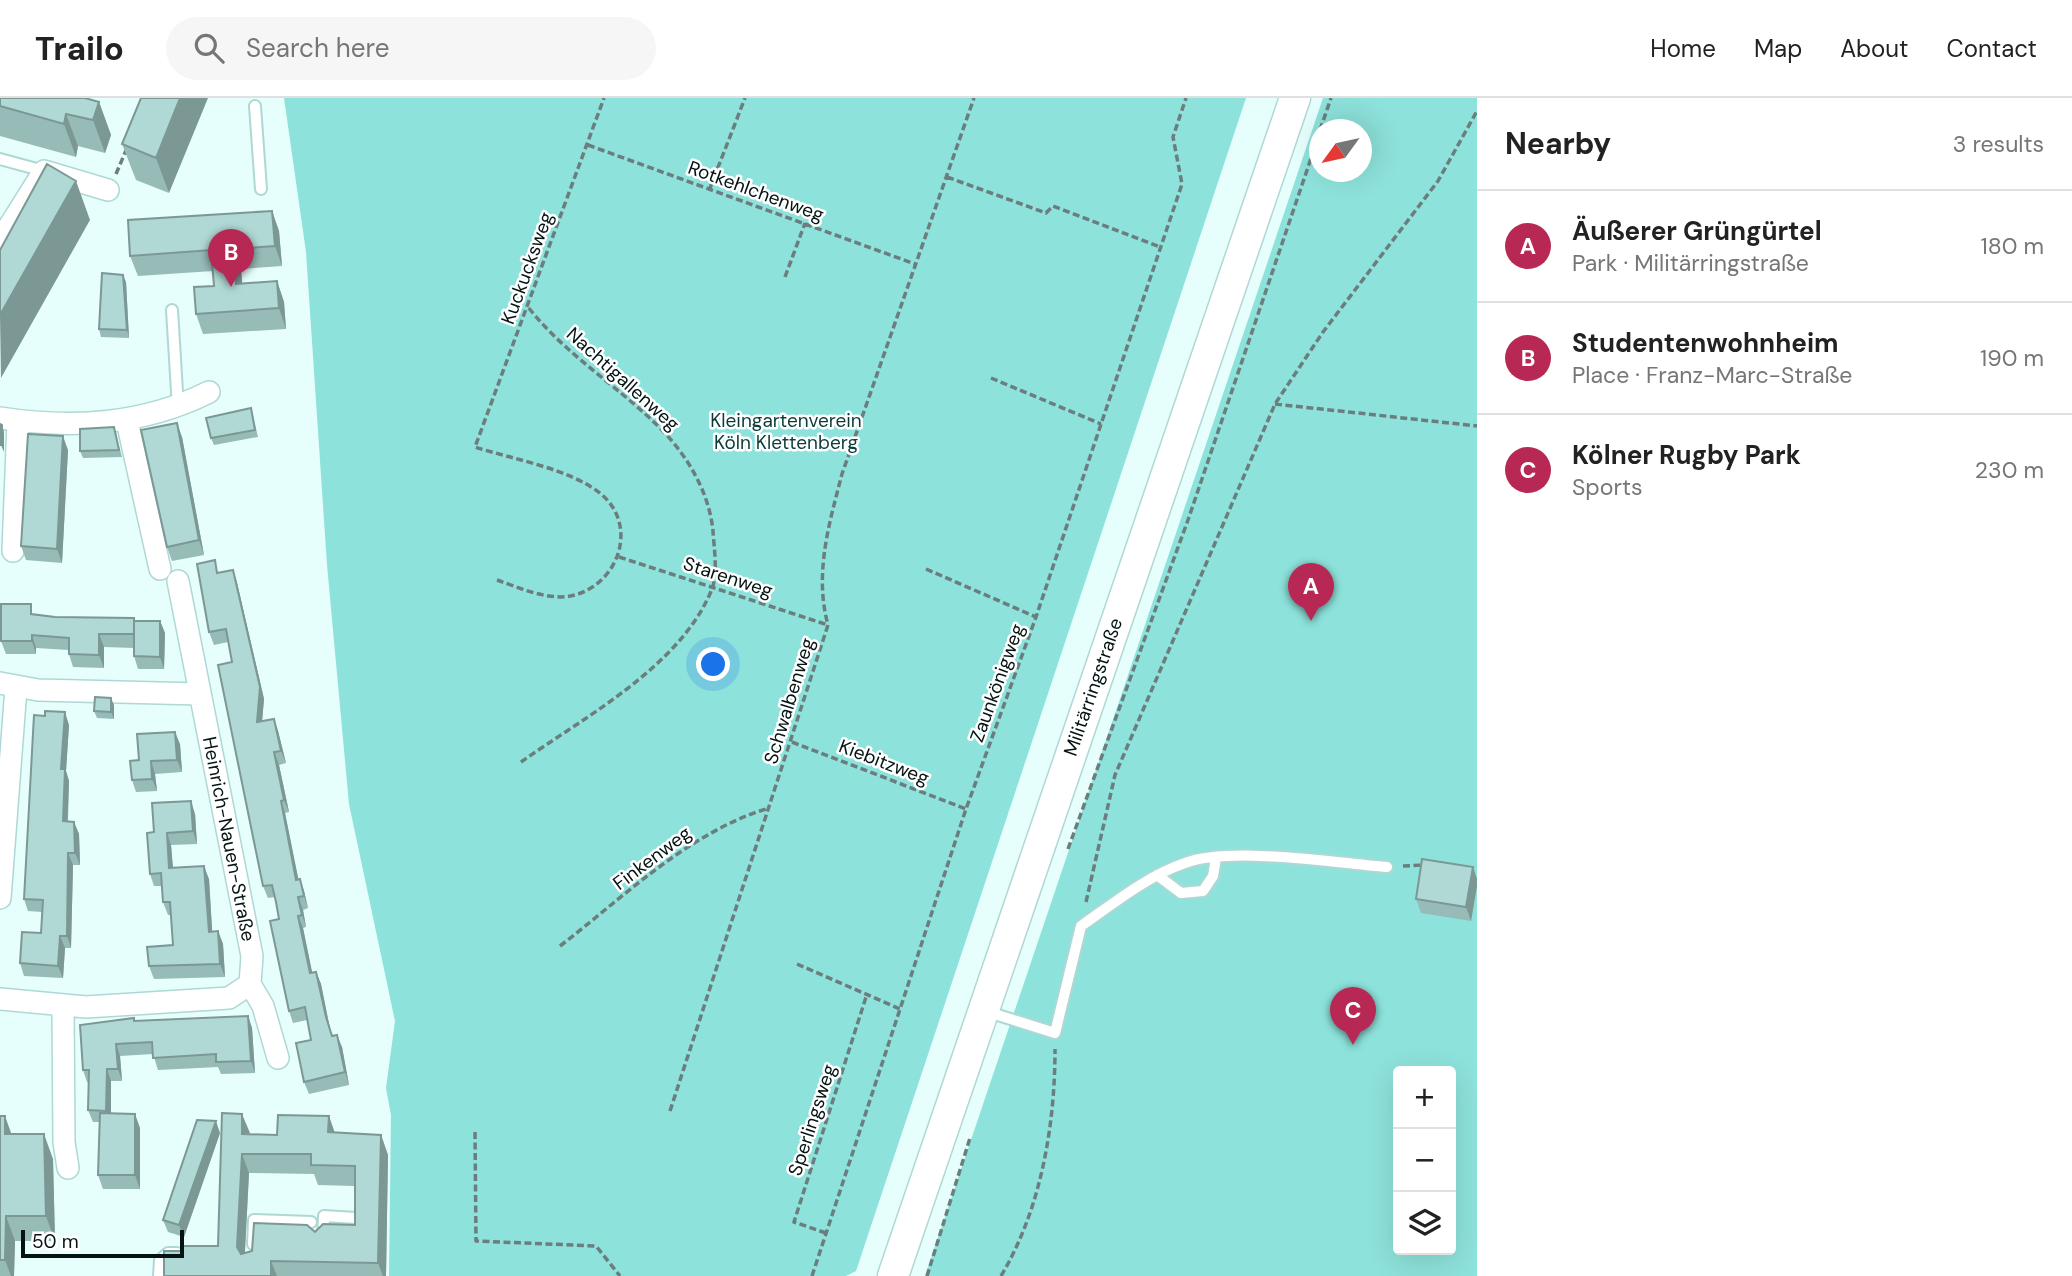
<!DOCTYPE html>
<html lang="en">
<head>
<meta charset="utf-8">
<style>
  :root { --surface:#fff; --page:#f6f6f6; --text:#222; --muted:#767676; --line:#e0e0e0; --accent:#b82854 }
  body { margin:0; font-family:"DM Sans",sans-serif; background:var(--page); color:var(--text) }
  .controls { position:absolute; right:21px; bottom:21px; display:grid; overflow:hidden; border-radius:7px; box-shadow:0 7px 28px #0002 }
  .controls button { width:63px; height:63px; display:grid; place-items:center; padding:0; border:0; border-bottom:2px solid var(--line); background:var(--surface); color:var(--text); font:35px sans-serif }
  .compass { position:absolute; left:1309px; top:21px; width:63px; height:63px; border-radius:50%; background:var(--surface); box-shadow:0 7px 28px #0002; rotate:237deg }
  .scale { position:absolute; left:21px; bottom:18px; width:163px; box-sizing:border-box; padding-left:7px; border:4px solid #051413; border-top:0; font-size:19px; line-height:24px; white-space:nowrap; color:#051413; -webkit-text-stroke:5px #fff; paint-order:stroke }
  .you { position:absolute; left:714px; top:567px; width:24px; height:24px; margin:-18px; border:5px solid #fff; border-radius:50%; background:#1a73e8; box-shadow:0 0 0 10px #1a73e833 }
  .badge { display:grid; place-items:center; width:46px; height:46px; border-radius:50%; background:var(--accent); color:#fff; font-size:23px; font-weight:700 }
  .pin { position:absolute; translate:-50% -58px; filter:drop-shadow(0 2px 4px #0008) }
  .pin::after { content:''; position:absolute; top:37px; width:24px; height:21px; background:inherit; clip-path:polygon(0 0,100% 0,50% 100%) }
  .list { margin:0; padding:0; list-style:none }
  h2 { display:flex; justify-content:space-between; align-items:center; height:91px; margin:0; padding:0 28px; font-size:30px }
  h2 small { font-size:23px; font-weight:400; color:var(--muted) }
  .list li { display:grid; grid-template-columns:46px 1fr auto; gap:21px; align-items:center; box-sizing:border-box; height:112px; padding:0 28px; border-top:2px solid var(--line) }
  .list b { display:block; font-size:26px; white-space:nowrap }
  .list p { margin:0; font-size:23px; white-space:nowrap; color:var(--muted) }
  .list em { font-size:23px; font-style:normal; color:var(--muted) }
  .icon { flex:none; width:38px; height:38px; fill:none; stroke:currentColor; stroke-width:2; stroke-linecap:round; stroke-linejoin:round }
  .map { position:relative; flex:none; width:1477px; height:1178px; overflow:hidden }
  header { display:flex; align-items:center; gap:42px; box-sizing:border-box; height:98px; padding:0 35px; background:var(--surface); border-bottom:2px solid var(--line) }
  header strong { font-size:33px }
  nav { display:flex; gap:38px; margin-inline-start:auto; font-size:24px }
  .search { width:490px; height:63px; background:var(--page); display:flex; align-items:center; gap:18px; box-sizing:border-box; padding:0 24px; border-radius:38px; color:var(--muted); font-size:26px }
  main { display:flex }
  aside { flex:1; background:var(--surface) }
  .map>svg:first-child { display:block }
  .green { fill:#8de2db; fill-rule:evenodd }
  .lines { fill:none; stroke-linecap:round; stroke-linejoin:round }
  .lane-casing { stroke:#afd8d4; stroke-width:14 }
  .street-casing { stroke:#afd8d4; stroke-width:24 }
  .secondary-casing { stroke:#afd8d4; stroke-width:33 }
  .path { stroke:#6b7e7d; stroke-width:3.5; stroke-dasharray:7 3.5; stroke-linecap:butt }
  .lane { stroke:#fff; stroke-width:10 }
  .street { stroke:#fff; stroke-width:21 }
  .secondary { stroke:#fff; stroke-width:30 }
  .wall { fill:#97bbb7; fill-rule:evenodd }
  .shaded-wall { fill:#7b9895 }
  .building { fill:#b0d9d5; stroke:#7b9895; stroke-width:2; fill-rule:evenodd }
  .labels { text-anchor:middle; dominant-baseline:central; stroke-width:5; stroke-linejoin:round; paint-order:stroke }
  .street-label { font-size:19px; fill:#051413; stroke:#fff }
  .park-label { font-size:19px; fill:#0c3c39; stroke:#fff }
</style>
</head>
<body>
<header>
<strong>Trailo</strong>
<div class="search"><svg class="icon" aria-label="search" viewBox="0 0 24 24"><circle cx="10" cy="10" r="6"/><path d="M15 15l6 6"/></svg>Search here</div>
<nav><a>Home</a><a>Map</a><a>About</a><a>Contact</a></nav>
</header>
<main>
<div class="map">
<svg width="1477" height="1178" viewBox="0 0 1477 1178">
  <rect width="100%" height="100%" fill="#e6fefc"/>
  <!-- green -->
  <path class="green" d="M284 0H1246L856 1173 846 1178H389L391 1017 386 990 395 923 349 706 327 467 306 154Z
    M1323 0H1477V1178H925ZM1320 32H1362V74H1320ZM1398 973H1451V1152H1398Z"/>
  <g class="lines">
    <!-- lane casing -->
    <g class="lane-casing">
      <path id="lane" d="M255 8 261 91
        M0 61 44 73
        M172 212 178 310
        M1157 777 1181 795 1203 793 1213 778 1216 760
        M985 913 1055 935 1081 828C1114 805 1147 778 1185 765 1231 748 1336 765 1387 769
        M323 1139 324 1118 356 1120
        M253 1146 254 1122 311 1124
        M159 1178 160 1162 168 1155H177"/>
    </g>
    <!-- street casing -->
    <g class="street-casing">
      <path id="street" d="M0 143 44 73 108 92
        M0 320C73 331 143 327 209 294
        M127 323 160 471
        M13 453 18 323
        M178 483 252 858 250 886
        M0 585 38 592 200 596
        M0 800 16 590
        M250 886 263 908 278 960
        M0 901 86 909 229 900 250 886
        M63 908 64 1044 68 1070"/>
    </g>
    <!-- secondary casing -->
    <g class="secondary-casing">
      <path id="secondary" d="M893 1178 1295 0"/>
    </g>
    <!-- path -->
    <path class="path" d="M1320 32 1331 0
      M588 47 915 166
      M116 76 127 50
      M947 79 1046 115 1053 108 1160 149
      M710 90 745 0
      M785 179 805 125
      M991 280 1101 326
      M1275 306 1477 328
      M619 459 828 527
      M926 471 1036 519
      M497 482C520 490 550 504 575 497 620 484 638 427 601 396 571 371 512 361 475 349L604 0
      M792 644 966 711
      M521 664C586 618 681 568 712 491 718 475 714 450 713 433 709 393 686 355 657 327 615 286 565 256 528 209
      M1068 751 1188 422 1320 34
      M1403 768 1423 767
      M1086 804 1115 677 1275 306 1323 234 1438 83 1477 13
      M560 848C625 798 689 734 769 710
      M797 866 900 911
      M670 1013 828 527C814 476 829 426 842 376L974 0
      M475 1034 476 1143 596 1148 620 1178
      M826 1135 794 1124 867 896
      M812 1178 966 711 1036 519 1182 86 1173 39 1186 0
      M927 1178 970 1040
      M1001 1178C1041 1111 1055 1028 1055 951"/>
    <!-- lane -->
    <use href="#lane" class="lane"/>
    <!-- street -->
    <use href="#street" class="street"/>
    <!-- secondary -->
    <use href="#secondary" class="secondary"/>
  </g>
  <!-- wall -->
  <path class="wall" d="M0 0 99 4 111 37 105 55 78 48 76 59 0 38Z
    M141 0 169 95 136 82 122 46Z
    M272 113 279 133 282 168 241 171 242 186 277 183 284 204 286 231 203 236 196 216 214 188 213 173 138 178 130 158Z
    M126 184 129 240 101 239 99 231Z
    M251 310 253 317 258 339 214 347 211 340Z
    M114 329 122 359 83 360 80 353Z
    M182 339 204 457 172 463 167 449Z
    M68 352 62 465 26 462 21 448Z
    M233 472 237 485 264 601 262 623 274 621 278 633 286 665 279 667 289 714 285 715 298 781 304 793 308 810 303 812 306 829 303 830 312 875 316 874 321 886 330 931 332 937 342 949 349 987 309 996 304 984 311 942 307 922 293 925 289 913 279 821 275 799 268 800 263 788 232 564 228 544 214 547 209 534 219 475Z
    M35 517 55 519 160 523 165 535 164 571H138L134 558V550L104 549V570L73 569 69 556V552L36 550V556H6L1 543Z
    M114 607V621L97 620 94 613Z
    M45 618 69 627 66 673 69 683 68 723 74 724 79 736 80 767H73L71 850H65L63 880 24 878 20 865 41 835 42 814 28 813 24 801Z
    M180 646 182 674 155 676 157 693 136 694 132 682 139 662Z
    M195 716 197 746 171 747 173 770 209 781 212 834 218 833 223 846 225 879 154 881 149 868 173 847 171 817H168L163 804 162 788H154L150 776 154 734Z
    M1473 769 1477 781V788L1471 823 1421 815 1416 801Z
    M248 918 252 930 255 975 221 976 218 969 158 972 153 956 120 958 122 983H111V1016L140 1030V1091H103L98 1077 99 1024H93L88 1012 89 984H87L83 972 135 923Z
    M222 1015 250 1036 277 1037 334 1034 381 1037 388 1057 386 1178H164L182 1153 218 1148ZM249 1075 314 1076 318 1087 355 1088V1127L245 1155Z
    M0 1018 11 1036 53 1061 55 1143H15L14 1178H0Z
    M220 1035 184 1139 168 1134 163 1122Z"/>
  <!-- shaded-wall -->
  <path class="shaded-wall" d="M180 0H208L169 95 156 60Z
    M99 4 111 37 105 55 93 22Z
    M66 16 78 48 76 59 64 26Z
    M76 83 90 122 1 280 0 217Z
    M272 113 279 133 282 168 275 148Z
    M234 151 241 171 244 206 236 186Z
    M123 177 126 184 129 240 127 232Z
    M277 183 284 204 286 231 279 210Z
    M177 325 182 339 204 457 199 442Z
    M2 327 4 334V354L1 347Z
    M63 338 68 352 62 465 57 451Z
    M233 472 237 485 264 601 261 636 257 624Z
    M160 523 165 535 164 571 160 559Z
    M99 536 104 549V570L99 557Z
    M32 537 36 550V556L32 543Z
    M111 600 114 607V621L111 614Z
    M65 614 69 627 66 673 69 683 67 736 63 723 61 671Z
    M274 621 278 633 286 665 281 653Z
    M175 634 180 646 182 674 177 662Z
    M274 654 279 667 289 714 284 702Z
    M151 663 155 676 157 693 152 681Z
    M191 703 195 716 197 746 193 733Z
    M281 703 285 715 301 794 296 782Z
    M74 724 79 736 80 767 75 755Z
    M167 735 171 747 174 783 169 770Z
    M68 755 73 767 71 850 67 838Z
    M204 768 209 781 213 846 209 834Z
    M1473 769 1477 781V788L1471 823 1466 809Z
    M300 781 304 793 308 810 304 798Z
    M298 799 303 812 306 829 302 817Z
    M298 818 303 830 315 888 310 875Z
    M218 833 223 846 225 879 220 866Z
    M60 838 65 850 63 880 58 868Z
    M316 874 321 886 330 931 326 919Z
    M248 918 252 930 255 975 251 963Z
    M337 937 342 949 349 987 345 974Z
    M116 946 120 958 122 983 118 971Z
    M107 971 111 983V1025L106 1013Z
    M135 1016 140 1030V1091L135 1077Z
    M242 1016 250 1035 242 1036Z
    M5 1018 14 1043 5 1036Z
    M329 1018 336 1038 328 1034Z
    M216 1023 220 1035 184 1139 179 1127Z
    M44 1036 53 1061 55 1143 46 1118Z
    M381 1037 388 1057 386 1178H383L378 1165Z
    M242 1056 249 1075 244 1169 237 1149Z
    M6 1118 15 1143 14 1178H11L5 1162Z
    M271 1163 277 1178H271Z"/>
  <!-- building -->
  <path class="building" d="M0 0H85L99 4 93 22 66 16 64 26 0 8Z
    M141 0H180L156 60 122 46Z
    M47 66 76 83 0 217V152Z
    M272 113 275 148 234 151 236 186 277 183 279 210 196 216 194 189 214 188 211 152 130 158 128 122Z
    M102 175 123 177 127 232 99 231Z
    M251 310 255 332 211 340 206 320Z
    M177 325 199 442 167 449 141 332Z
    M0 326 2 327 1 347H0Z
    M114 329 119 352 80 353V331Z
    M28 336 63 338 57 451 21 448Z
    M215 462 217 475 233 472 260 589 257 624 274 621 281 653 274 654 284 702 281 703 296 782 300 781 304 798 298 799 302 817 298 818 310 875 316 874 326 919 332 938 337 937 345 974 304 984 296 945 311 942 305 909 289 913 270 823 279 821 276 804 272 787 263 788 218 567 232 564 226 531 209 534 197 466Z
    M1 506H31V516L55 519 134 520V536H99V557L69 556V540L32 537V543H1Z
    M134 523H160V559L134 558Z
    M95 599 111 600V614L94 613Z
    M45 613 65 614 61 671H65L63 723 74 724 75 755H68L67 838H60L58 868 20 865 22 834 41 835 43 802 24 801 34 617 45 618Z
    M175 634 177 662 151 663 152 681 132 682 130 663 139 662 137 636Z
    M191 703 193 733 167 735 169 770 204 768 209 834 218 833 220 866 149 868 147 849 173 847 170 804H163L161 775 150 776 147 735 154 734 152 705Z
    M1422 761 1473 769 1466 809 1416 801Z
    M248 918 251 963 216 964V956L153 960 152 944 116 946 118 971H107L106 1013 88 1012 89 972H83L80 927 134 920V923Z
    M100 1015 135 1016V1077H98Z
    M222 1015 242 1016V1036L277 1037 278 1017 329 1018 328 1034 381 1037 378 1165 271 1163V1178H164V1153H182V1148H218ZM242 1056H311V1067L355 1068V1127L323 1126 315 1134 307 1127 254 1125 252 1153 241 1156 237 1149Z
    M0 1018H5V1036H44L46 1118H6L5 1162H0Z
    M197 1022 216 1023 179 1127 163 1122Z"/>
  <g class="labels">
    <!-- street labels -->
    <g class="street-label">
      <text transform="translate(756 93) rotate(20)">Rotkehlchenweg</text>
      <text transform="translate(527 170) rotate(-70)">Kuckucksweg</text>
      <text transform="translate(623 281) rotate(42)">Nachtigallenweg</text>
      <text transform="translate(728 479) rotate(18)">Starenweg</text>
      <text transform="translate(997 585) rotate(-70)">Zaunkönigweg</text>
      <text transform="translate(1093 589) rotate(-71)">Militärringstraße</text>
      <text transform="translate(789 603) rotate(-73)">Schwalbenweg</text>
      <text transform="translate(884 664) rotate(21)">Kiebitzweg</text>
      <text transform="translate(229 741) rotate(79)">Heinrich-Nauen-Straße</text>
      <text transform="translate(652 760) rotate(-37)">Finkenweg</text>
      <text transform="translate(812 1022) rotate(-72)">Sperlingsweg</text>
    </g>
    <!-- park labels -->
    <g class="park-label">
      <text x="786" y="322">Kleingartenverein<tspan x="786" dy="22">Köln Klettenberg</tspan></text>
    </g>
  </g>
</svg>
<div class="controls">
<button>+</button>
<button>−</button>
<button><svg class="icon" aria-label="layers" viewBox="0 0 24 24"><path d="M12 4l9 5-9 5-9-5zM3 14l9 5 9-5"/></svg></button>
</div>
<svg class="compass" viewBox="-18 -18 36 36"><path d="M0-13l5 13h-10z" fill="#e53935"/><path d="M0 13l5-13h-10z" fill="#767676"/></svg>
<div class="scale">50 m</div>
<div class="you"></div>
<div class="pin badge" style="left:1311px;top:523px">A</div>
<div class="pin badge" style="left:231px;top:189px">B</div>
<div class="pin badge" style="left:1353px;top:947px">C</div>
</div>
<aside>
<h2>Nearby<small>3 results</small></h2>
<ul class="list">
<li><span class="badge">A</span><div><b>Äußerer Grüngürtel</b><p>Park · Militärringstraße</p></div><em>180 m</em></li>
<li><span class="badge">B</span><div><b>Studentenwohnheim</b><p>Place · Franz-Marc-Straße</p></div><em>190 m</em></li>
<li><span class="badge">C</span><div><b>Kölner Rugby Park</b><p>Sports</p></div><em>230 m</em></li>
</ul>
</aside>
</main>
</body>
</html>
